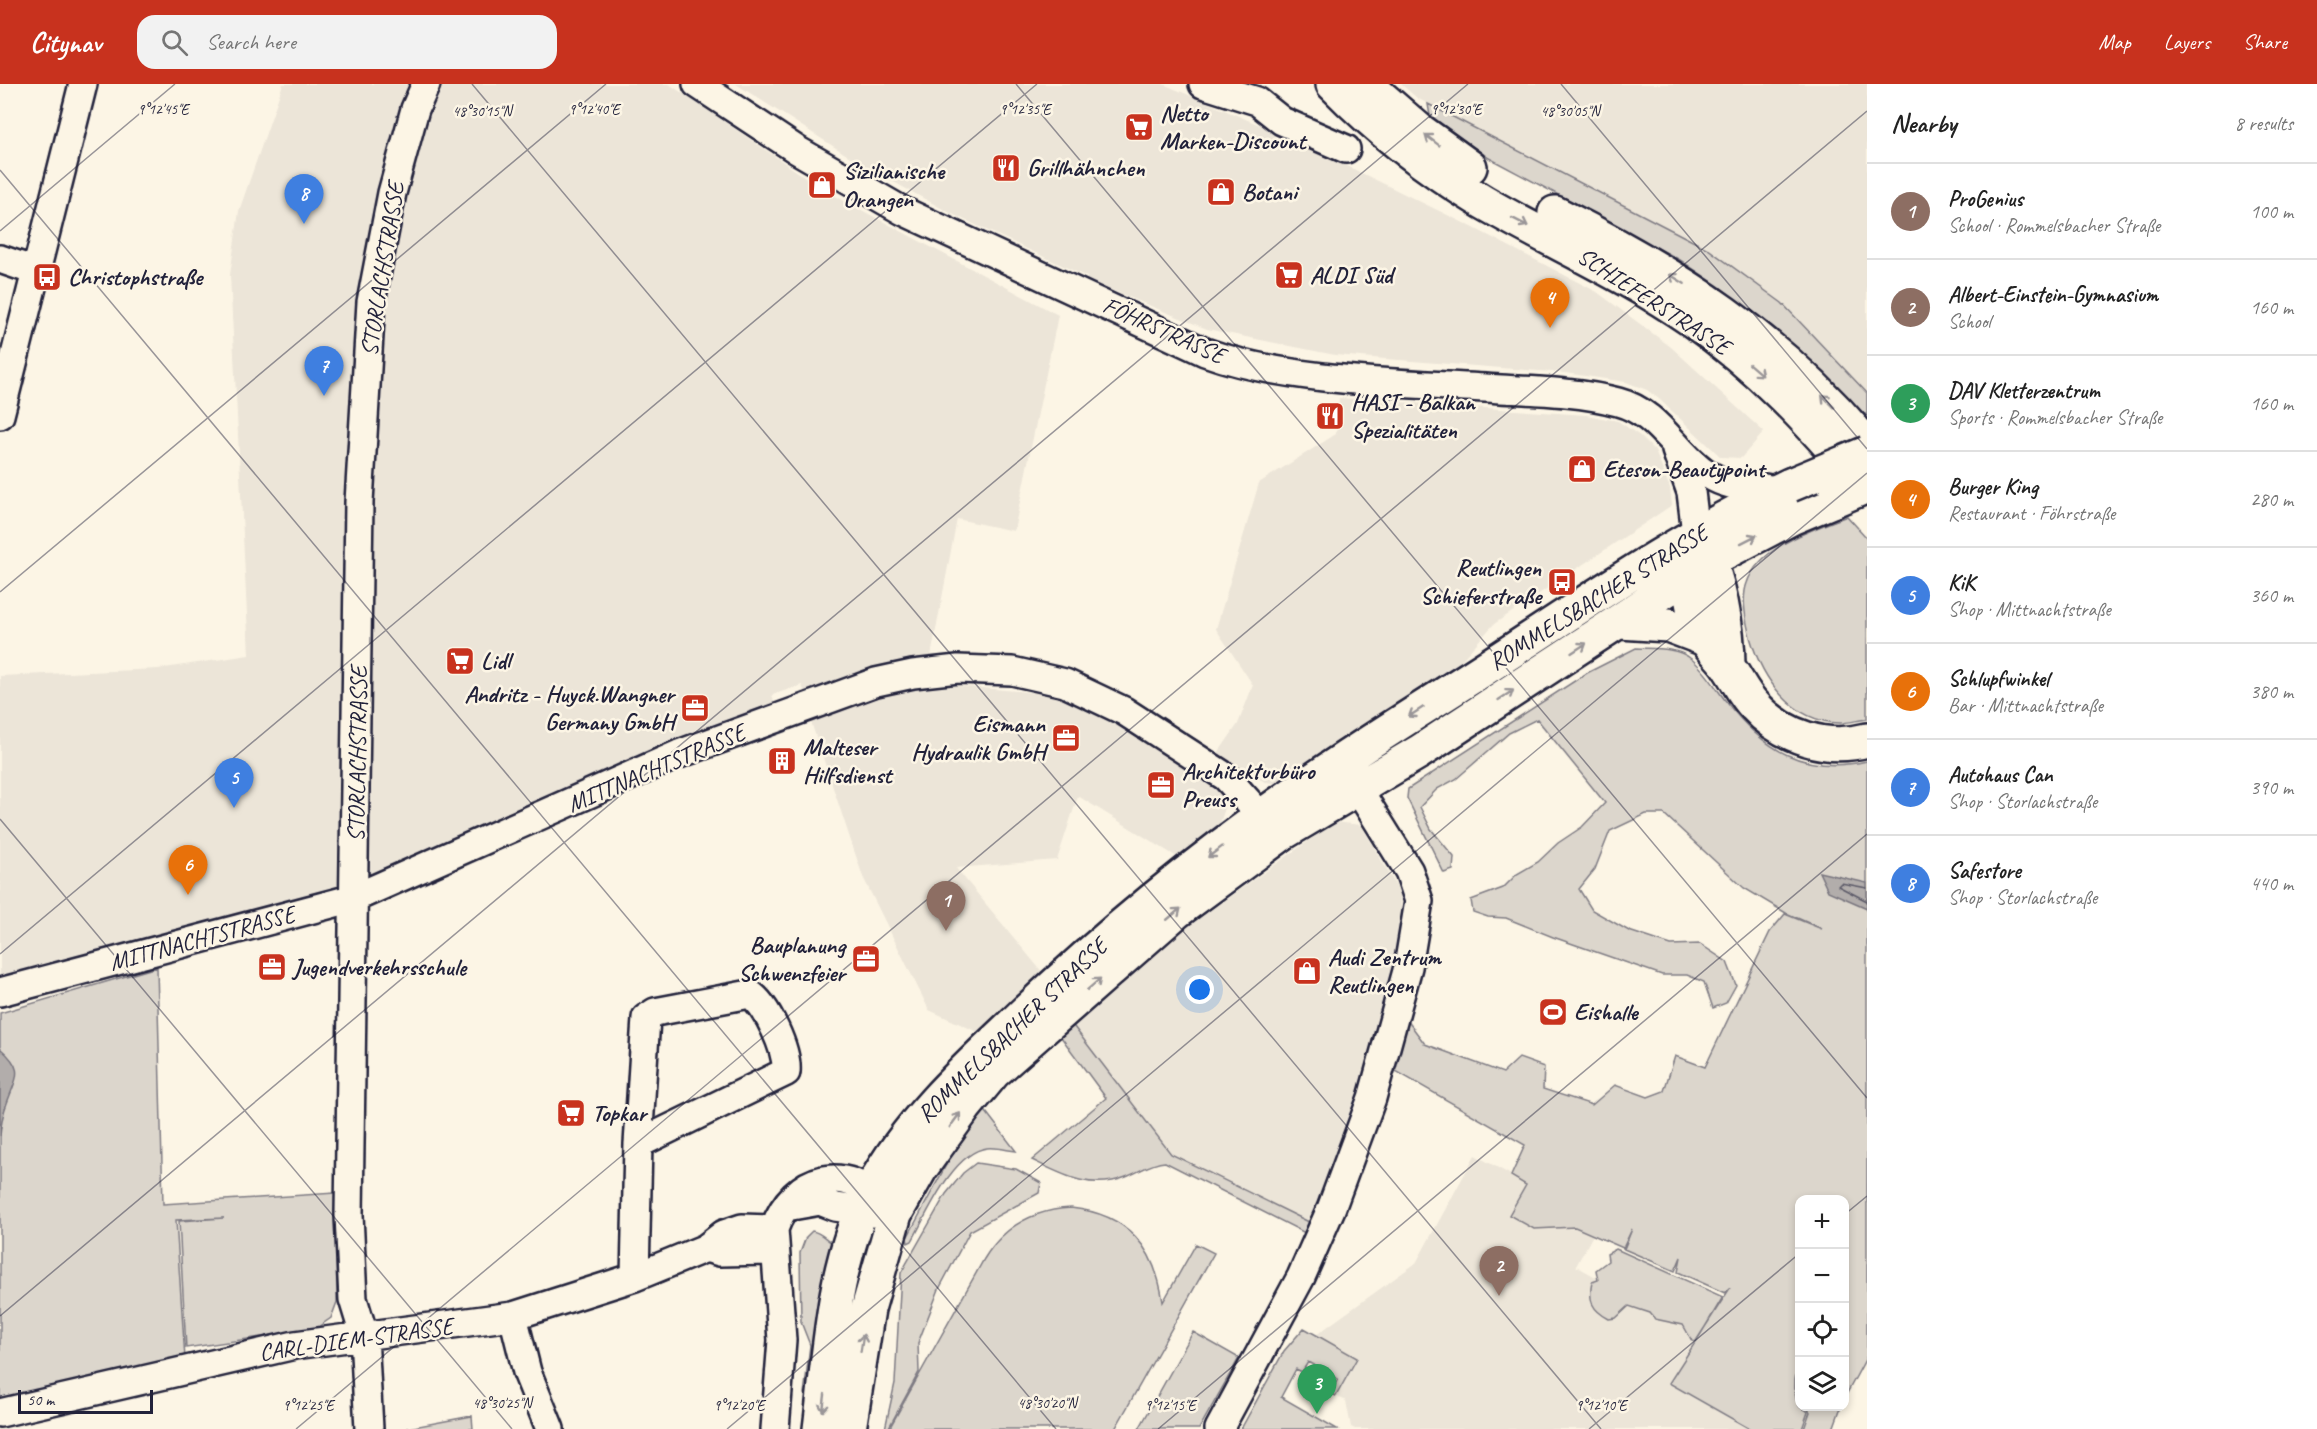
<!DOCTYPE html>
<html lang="en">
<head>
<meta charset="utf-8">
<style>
  :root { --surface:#fff; --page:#f2f2f2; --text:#222; --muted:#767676; --line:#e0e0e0; --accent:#c8321e }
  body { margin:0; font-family:Caveat,sans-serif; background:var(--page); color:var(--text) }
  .controls { position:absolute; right:18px; bottom:18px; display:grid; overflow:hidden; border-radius:12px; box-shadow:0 3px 9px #0003 }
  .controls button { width:54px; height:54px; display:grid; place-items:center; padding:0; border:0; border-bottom:2px solid var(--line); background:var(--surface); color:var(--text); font:30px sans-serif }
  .scale { position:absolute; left:18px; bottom:15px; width:135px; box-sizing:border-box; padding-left:6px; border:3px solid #22223b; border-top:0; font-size:16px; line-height:21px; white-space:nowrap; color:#22223b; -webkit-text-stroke:4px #fcf5e5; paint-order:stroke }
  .you { position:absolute; left:1200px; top:906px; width:21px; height:21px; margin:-15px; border:4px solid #fff; border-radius:50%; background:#1a73e8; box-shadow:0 0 0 9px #1a73e833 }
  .badge { display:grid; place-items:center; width:39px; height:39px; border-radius:50%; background:var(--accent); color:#fff; font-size:20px; font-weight:700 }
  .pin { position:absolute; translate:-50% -50px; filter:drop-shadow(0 2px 3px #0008) }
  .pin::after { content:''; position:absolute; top:32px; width:21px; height:18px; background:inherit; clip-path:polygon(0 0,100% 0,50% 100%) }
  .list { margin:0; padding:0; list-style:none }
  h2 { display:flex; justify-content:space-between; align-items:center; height:78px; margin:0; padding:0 24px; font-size:26px }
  h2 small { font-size:20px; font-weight:400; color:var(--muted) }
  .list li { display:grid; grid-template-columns:39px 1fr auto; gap:18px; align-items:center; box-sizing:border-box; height:96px; padding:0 24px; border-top:2px solid var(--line) }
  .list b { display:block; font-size:22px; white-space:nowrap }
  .list p { margin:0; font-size:20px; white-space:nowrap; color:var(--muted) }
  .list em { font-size:20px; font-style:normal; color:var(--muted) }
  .icon { flex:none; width:33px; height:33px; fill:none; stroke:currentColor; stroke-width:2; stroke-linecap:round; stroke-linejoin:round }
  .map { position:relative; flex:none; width:1867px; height:1345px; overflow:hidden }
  header { display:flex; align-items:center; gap:36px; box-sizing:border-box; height:84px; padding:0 30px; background:var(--accent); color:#fff }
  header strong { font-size:28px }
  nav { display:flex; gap:33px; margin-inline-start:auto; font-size:21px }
  .search { width:420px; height:54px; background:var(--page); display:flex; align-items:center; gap:15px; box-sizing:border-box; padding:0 21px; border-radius:18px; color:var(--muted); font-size:22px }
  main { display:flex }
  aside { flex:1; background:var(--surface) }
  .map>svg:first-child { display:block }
  .built { fill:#ece5d8 }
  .green { fill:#dcd6cc; stroke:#7f7c84; stroke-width:1.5 }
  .water { fill:#b2adab; stroke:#78757e; stroke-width:1.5 }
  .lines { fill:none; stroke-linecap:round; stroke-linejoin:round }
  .shore { stroke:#5c5a68; stroke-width:1.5 }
  .minor-casing { stroke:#22223b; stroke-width:32 }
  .major-casing { stroke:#22223b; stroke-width:38 }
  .minor { stroke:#fcf5e5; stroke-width:27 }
  .major { stroke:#fcf5e5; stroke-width:33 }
  .major-bridge-casing { stroke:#22223b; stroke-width:38; stroke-linecap:butt }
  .major-bridge { stroke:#fcf5e5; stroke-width:33 }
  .oneway { stroke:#9a9698 }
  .ticks { fill:none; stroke:#22223b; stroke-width:1.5; stroke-opacity:0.45 }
  .labels { text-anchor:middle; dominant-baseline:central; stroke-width:5; stroke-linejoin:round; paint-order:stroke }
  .poi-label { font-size:24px; font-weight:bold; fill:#22223b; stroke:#fcf5e5; text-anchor:start }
  .street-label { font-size:24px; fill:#22223b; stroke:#fcf5e5 }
  .ticks-label { font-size:15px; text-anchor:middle; fill:#22223b; stroke:#fcf5e5; stroke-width:5; stroke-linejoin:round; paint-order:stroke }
</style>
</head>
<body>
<header>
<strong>Citynav</strong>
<div class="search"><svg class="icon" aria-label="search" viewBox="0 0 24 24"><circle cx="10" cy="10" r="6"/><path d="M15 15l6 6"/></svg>Search here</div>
<nav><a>Map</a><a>Layers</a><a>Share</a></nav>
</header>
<main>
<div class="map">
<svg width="1867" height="1345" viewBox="0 0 1867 1345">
  <rect width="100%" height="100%" fill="#fcf5e5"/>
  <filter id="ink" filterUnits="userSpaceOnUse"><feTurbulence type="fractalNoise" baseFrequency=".0167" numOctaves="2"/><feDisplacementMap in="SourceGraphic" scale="12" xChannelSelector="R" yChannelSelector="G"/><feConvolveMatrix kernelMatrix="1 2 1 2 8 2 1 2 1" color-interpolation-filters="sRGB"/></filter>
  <g filter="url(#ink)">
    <!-- built -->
    <path class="built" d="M283 0H669L824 106 1058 231 1014 447 957 435 931 572 807 615 802 601 772 611 776 626 390 788 0 897V592L158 585 249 571 230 191 239 127Z
      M736 0H1163L1288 53 1474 144 1597 208 1671 263 1764 348 1741 374 1721 373 1659 315 1647 306 1626 298 1565 289 1335 271 1207 245 1087 196V193L952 130 861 80Z
      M1401 0H1867V309L1782 219 1708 165 1417 14Z
      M1339 314 1586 331 1618 337 1640 352 1655 367 1670 404 1672 421 1494 540 1457 581 1291 693 1274 699 1266 698 1214 675 1238 640 1253 601 1216 545 1259 399 1336 350Z
      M947 601 1051 610 1116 636 1220 706 1227 718 1220 739 1177 773 1078 712 1057 776 956 784 1043 889 980 949 929 926 863 793 810 635 876 612Z
      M1335 738 1361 741 1401 810V864L1382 945 1313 1140 1171 1070 1071 939 1183 846Z
      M1475 1071 1599 1140 1576 1182 1682 1241 1691 1258 1695 1259 1668 1299 1749 1345H1355L1351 1343 1346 1317 1336 1312 1357 1274 1316 1251 1416 1179Z"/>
    <!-- green -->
    <path class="green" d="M1428 20 1708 165 1782 219 1867 309V333L1799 266 1720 203 1680 176 1489 74 1430 32Z
      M1847 432 1867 454V635C1858 636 1848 639 1840 639 1791 638 1762 594 1750 553 1746 537 1741 515 1747 499 1759 462 1815 445 1847 432Z
      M1636 564C1653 565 1676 563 1690 574 1704 584 1715 603 1725 616 1763 666 1804 691 1867 677V1272L1845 1313 1844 1116H1800V1281C1793 1291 1793 1314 1800 1323 1802 1325 1806 1325 1808 1328L1802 1345H1750L1669 1299 1730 1204 1725 1209 1678 1188 1681 1173 1675 1187 1624 1165 1632 1145 1623 1164 1575 1143 1534 1145 1509 1131 1526 1101 1511 1092 1525 1061 1394 986 1407 936 1425 960 1503 989 1519 974 1544 983 1543 1005 1592 1021 1615 1001 1648 1013 1664 1007 1675 972 1705 983 1770 848 1785 830 1822 845 1786 829 1744 804 1664 730H1646L1610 747 1595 785 1579 805 1592 826 1629 847 1671 861 1700 860 1727 878 1736 901 1726 919 1713 924 1704 898 1687 891H1662L1553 853 1506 834 1488 833 1473 828 1471 816 1503 804 1517 790 1538 778 1558 759 1582 743 1605 719 1537 635 1509 649 1456 695 1437 705 1420 723 1431 745 1454 773 1453 786 1444 789 1407 714 1408 705 1587 589Z
      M157 883 163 1120 335 1109 337 1218 331 1234 315 1245 186 1264 179 1137 224 1134 176 1136 185 1275 0 1322V929Z
      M1071 939 1171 1070 1313 1140 1309 1151 1165 1078C1150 1079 1139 1088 1126 1093 1091 1107 1063 1091 1032 1076L1106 1014 1058 949Z
      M983 1024 1016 1067C1007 1066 996 1063 987 1064 953 1068 927 1130 912 1157L908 1159 907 1154 952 1070Z
      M976 1079 1016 1085 1041 1099 1039 1109 970 1147 939 1205 918 1259 919 1288 888 1345H885L895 1299 901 1189 946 1110 963 1089Z
      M1071 1124C1128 1130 1155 1163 1163 1218L1196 1160 1214 1169 1115 1345H889L984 1175C1004 1142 1033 1126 1071 1124Z
      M812 1147C824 1149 827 1159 839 1162L806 1312 804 1310 810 1261 801 1238 800 1169 806 1153Z
      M1616 1165 1723 1213 1696 1258 1692 1257 1683 1241 1655 1235 1650 1229 1629 1222 1616 1234 1609 1235C1592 1226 1588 1217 1592 1198L1598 1196 1596 1186 1608 1177 1607 1170Z
      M1304 1244 1357 1274 1336 1312 1330 1309 1338 1295 1308 1278 1302 1288 1296 1285 1281 1313 1337 1345H1241L1284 1267Z
      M1193 1248 1239 1274 1199 1345H1139Z
      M1806 1323H1841L1833 1345H1804L1810 1328Z
      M472 1332 473 1345H408V1344Z"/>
    <!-- water -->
    <path class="water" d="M1819 788 1867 799V824L1828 807Z
      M0 964C25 986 17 991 7 1019 3 1029 1 1041 0 1052Z"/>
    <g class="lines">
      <!-- shore -->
      <path class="shore" d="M1867 804 1841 799 1838 802 1867 817"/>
      <!-- minor casing -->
      <g class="minor-casing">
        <path id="minor" d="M697 0 797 66 903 127 1205 268C1290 299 1411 299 1501 305 1540 307 1581 308 1618 318 1660 329 1674 369 1709 391 1735 407 1752 399 1778 407
          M1203 0 1257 17 1282 37 1346 65
          M0 175 38 188
          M0 331 83 0
          M1676 366 1691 408 1696 449
          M0 908 354 814 679 670 876 598 913 590 958 585 1012 587 1065 599 1124 627 1226 693 1262 733 1277 745
          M786 1123 820 1117 835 1123 879 1129
          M706 1164 720 1168 775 1167
          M635 1193 638 1060 646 934 655 928 750 910C767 921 788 967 786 988L638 1060
          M513 1232 527 1288 550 1345
          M0 1329 295 1261 513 1232 635 1193 706 1164 724 1150 742 1144 774 1145
          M369 1345 364 1251 353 1215 349 1131 359 418 371 218 392 109 415 25 426 0
          M775 1345 782 1256 774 1145C794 1090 846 1078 886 1121
          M1219 1345 1301 1193 1331 1125 1372 1014 1408 883 1419 817 1409 787 1348 689"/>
      </g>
      <!-- major casing -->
      <g class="major-casing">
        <path id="major" d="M1333 0C1378 46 1428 85 1483 118 1552 158 1626 190 1692 236 1758 282 1811 338 1862 399
          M1366 0 1419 46 1470 83
          M1555 129C1678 191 1778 254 1867 361
          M1701 459C1719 491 1728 545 1728 582
          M1692 472C1688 499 1690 532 1706 556 1713 566 1723 574 1729 584 1738 597 1744 611 1755 622 1783 653 1826 667 1867 656
          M1620 538 1668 541 1705 555
          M820 1345C830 1264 833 1177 872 1104 908 1038 962 988 1015 938 1108 849 1207 768 1313 696 1375 653 1440 614 1504 572 1597 511 1688 449 1790 401
          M849 1345 868 1225 895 1130 921 1084 965 1023 994 988 1176 828 1283 749 1419 668 1718 472 1791 434 1834 416"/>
      </g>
      <!-- minor -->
      <use href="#minor" class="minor"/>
      <!-- major -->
      <use href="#major" class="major"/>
      <!-- major-bridge casing -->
      <g class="major-bridge-casing">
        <path id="major-bridge" d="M1790 401 1867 369
          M1834 416 1867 402"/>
      </g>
      <!-- major-bridge -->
      <use href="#major-bridge" class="major-bridge"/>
    </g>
    <!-- one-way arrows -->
    <defs><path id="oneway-shaft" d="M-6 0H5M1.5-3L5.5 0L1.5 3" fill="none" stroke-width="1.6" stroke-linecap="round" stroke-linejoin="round" transform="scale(1.5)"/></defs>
    <g class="oneway">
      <use href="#oneway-shaft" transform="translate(1432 56) rotate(-143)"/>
      <use href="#oneway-shaft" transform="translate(1520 138) rotate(27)"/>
      <use href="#oneway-shaft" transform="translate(1677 195) rotate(-148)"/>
      <use href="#oneway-shaft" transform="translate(1756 286) rotate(41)"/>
      <use href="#oneway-shaft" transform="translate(1828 317) rotate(-134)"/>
      <use href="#oneway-shaft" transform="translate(1749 455) rotate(-27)"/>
      <use href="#oneway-shaft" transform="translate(1579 564) rotate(-33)"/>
      <use href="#oneway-shaft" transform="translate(1506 611) rotate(-33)"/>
      <use href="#oneway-shaft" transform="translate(1416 628) rotate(147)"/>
      <use href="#oneway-shaft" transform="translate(1215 768) rotate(143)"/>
      <use href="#oneway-shaft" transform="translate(1174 830) rotate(-40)"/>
      <use href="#oneway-shaft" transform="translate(1094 900) rotate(-41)"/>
      <use href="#oneway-shaft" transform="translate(955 1036) rotate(-54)"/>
      <use href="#oneway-shaft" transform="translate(862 1259) rotate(-81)"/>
      <use href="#oneway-shaft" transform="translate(824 1319) rotate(97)"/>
    </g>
  </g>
  <!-- ticks -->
  <path class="ticks" d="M472 0 1601 1345M1016 0 1867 1014M1561 0 1867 365M0 86 1056 1345M0 147 175 0M0 508 606 0M0 735 512 1345M0 870 1037 0M1844 1131 1867 1112M0 1232 1468 0M296 1345 1867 27M727 1345 1867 389M1158 1345 1867 750M1589 1345 1800 1169"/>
  <!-- icons -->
  <defs>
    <g id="supermarket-square" transform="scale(1.5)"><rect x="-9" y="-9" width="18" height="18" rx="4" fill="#c8321e" stroke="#fcf5e5"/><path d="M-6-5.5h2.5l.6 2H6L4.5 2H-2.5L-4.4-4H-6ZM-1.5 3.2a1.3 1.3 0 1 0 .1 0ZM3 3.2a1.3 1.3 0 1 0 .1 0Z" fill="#fff"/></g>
    <g id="restaurant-square" transform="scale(1.5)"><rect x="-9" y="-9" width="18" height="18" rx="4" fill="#c8321e" stroke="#fcf5e5"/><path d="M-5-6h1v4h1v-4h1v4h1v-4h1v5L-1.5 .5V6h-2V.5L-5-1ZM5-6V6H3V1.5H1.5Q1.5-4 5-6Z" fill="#fff"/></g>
    <g id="shop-square" transform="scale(1.5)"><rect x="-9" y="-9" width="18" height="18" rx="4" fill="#c8321e" stroke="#fcf5e5"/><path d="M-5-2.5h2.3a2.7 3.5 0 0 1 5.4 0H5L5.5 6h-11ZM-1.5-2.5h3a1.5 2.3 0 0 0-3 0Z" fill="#fff"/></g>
    <g id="bus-square" transform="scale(1.5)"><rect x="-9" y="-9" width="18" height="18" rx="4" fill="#c8321e" stroke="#fcf5e5"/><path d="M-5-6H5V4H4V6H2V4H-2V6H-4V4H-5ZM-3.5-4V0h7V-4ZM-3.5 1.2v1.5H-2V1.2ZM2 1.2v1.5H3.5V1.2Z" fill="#fff"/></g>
    <g id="office-square" transform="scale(1.5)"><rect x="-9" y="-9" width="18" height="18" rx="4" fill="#c8321e" stroke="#fcf5e5"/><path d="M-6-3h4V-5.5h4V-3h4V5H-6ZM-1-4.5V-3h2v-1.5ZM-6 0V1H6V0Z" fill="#fff"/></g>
    <g id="building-square" transform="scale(1.5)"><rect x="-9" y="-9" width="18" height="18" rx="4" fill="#c8321e" stroke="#fcf5e5"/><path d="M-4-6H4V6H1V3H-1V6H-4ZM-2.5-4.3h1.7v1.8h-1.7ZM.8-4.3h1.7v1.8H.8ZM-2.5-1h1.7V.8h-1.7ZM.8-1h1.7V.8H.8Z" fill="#fff"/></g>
    <g id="stadium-square" transform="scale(1.5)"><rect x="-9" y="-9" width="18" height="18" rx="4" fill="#c8321e" stroke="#fcf5e5"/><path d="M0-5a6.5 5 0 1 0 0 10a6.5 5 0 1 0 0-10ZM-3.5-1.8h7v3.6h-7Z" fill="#fff"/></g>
  </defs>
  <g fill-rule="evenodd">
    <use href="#supermarket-square" x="1139" y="43"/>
    <use href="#restaurant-square" x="1006" y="84"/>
    <use href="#shop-square" x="822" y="101"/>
    <use href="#shop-square" x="1221" y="108"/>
    <use href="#supermarket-square" x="1289" y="191"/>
    <use href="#bus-square" x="47" y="193"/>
    <use href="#restaurant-square" x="1330" y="332"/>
    <use href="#shop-square" x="1582" y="385"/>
    <use href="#bus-square" x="1562" y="498"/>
    <use href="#supermarket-square" x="460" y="577"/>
    <use href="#office-square" x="695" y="624"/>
    <use href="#office-square" x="1066" y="654"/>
    <use href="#building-square" x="782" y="677"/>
    <use href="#office-square" x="1161" y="701"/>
    <use href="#office-square" x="866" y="875"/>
    <use href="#office-square" x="272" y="883"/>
    <use href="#shop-square" x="1307" y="887"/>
    <use href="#stadium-square" x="1553" y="928"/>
    <use href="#supermarket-square" x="571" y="1029"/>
  </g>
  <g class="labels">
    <!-- poi labels -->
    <g class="poi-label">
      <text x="1160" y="29">Netto<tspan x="1160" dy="28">Marken-Discount</tspan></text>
      <text x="1027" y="84">Grillhähnchen</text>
      <text x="843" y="87">Sizilianische<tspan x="843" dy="28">Orangen</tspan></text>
      <text x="1242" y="108">Botani</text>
      <text x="1310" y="191">ALDI Süd</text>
      <text x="68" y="193">Christophstraße</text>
      <text x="1351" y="318">HASI - Balkan<tspan x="1351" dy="28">Spezialitäten</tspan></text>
      <text x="1603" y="385">Eteson-Beautypoint</text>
      <text x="1541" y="484" text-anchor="end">Reutlingen<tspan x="1541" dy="28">Schieferstraße</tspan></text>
      <text x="481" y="577">Lidl</text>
      <text x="674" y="610" text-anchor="end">Andritz - Huyck.Wangner<tspan x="674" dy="28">Germany GmbH</tspan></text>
      <text x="1045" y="640" text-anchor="end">Eismann<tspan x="1045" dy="28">Hydraulik GmbH</tspan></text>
      <text x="803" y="663">Malteser<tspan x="803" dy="28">Hilfsdienst</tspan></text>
      <text x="1182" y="687">Architekturbüro<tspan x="1182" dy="28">Preuss</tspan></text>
      <text x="845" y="861" text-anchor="end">Bauplanung<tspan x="845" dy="28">Schwenzfeier</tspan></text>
      <text x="1328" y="873">Audi Zentrum<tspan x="1328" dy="28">Reutlingen</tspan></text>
      <text x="293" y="883">Jugendverkehrsschule</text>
      <text x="1574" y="928">Eishalle</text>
      <text x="592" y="1029">Topkar</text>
    </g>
    <!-- street labels -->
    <g class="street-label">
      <text transform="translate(382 185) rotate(-81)">STORLACHSTRASSE</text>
      <text transform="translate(1654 217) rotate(33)">SCHIEFERSTRASSE</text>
      <text transform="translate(1164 246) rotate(24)">FÖHRSTRASSE</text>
      <text transform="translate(1598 513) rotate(-32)">ROMMELSBACHER STRASSE</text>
      <text transform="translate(357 670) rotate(-89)">STORLACHSTRASSE</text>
      <text transform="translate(656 684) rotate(-23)">MITTNACHTSTRASSE</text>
      <text transform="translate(202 854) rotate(-15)">MITTNACHTSTRASSE</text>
      <text transform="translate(1012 946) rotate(-44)">ROMMELSBACHER STRASSE</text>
      <text transform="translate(356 1255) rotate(-8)">CARL-DIEM-STRASSE</text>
    </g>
  </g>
  <g class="ticks-label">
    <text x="163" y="30">9°12'45"E</text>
    <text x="594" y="30">9°12'40"E</text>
    <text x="1025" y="30">9°12'35"E</text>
    <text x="1456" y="30">9°12'30"E</text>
    <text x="1570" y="32">48°30'05"N</text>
    <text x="482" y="32">48°30'15"N</text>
    <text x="502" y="1324">48°30'25"N</text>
    <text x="1047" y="1324">48°30'20"N</text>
    <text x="308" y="1326">9°12'25"E</text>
    <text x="739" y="1326">9°12'20"E</text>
    <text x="1170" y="1326">9°12'15"E</text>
    <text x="1601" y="1326">9°12'10"E</text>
  </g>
</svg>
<div class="controls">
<button>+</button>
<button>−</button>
<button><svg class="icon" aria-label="locate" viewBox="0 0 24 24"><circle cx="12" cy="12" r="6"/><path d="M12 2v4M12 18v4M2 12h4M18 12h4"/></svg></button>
<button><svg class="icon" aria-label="layers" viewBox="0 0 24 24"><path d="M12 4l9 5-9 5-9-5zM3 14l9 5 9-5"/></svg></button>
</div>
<div class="scale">50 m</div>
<div class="you"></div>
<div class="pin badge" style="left:946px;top:847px;background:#8d6e63">1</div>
<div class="pin badge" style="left:1499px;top:1212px;background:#8d6e63">2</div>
<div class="pin badge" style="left:1317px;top:1330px;background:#2e9e5b">3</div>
<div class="pin badge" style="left:1550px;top:244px;background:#e8710a">4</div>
<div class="pin badge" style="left:234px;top:724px;background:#3f7fe0">5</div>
<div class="pin badge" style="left:188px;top:811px;background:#e8710a">6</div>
<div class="pin badge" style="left:324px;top:312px;background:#3f7fe0">7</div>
<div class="pin badge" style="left:304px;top:140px;background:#3f7fe0">8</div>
</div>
<aside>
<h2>Nearby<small>8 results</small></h2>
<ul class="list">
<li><span class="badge" style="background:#8d6e63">1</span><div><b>ProGenius</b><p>School · Rommelsbacher Straße</p></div><em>100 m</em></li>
<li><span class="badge" style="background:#8d6e63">2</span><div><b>Albert-Einstein-Gymnasium</b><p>School</p></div><em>160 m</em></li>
<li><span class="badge" style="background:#2e9e5b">3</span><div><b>DAV Kletterzentrum</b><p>Sports · Rommelsbacher Straße</p></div><em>160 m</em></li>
<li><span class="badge" style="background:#e8710a">4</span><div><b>Burger King</b><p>Restaurant · Föhrstraße</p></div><em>280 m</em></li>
<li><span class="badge" style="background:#3f7fe0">5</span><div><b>KiK</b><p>Shop · Mittnachtstraße</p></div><em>360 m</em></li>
<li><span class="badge" style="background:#e8710a">6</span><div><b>Schlupfwinkel</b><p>Bar · Mittnachtstraße</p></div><em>380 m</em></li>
<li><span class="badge" style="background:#3f7fe0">7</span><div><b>Autohaus Can</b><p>Shop · Storlachstraße</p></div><em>390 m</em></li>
<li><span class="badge" style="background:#3f7fe0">8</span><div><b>Safestore</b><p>Shop · Storlachstraße</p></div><em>440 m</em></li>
</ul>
</aside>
</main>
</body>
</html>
